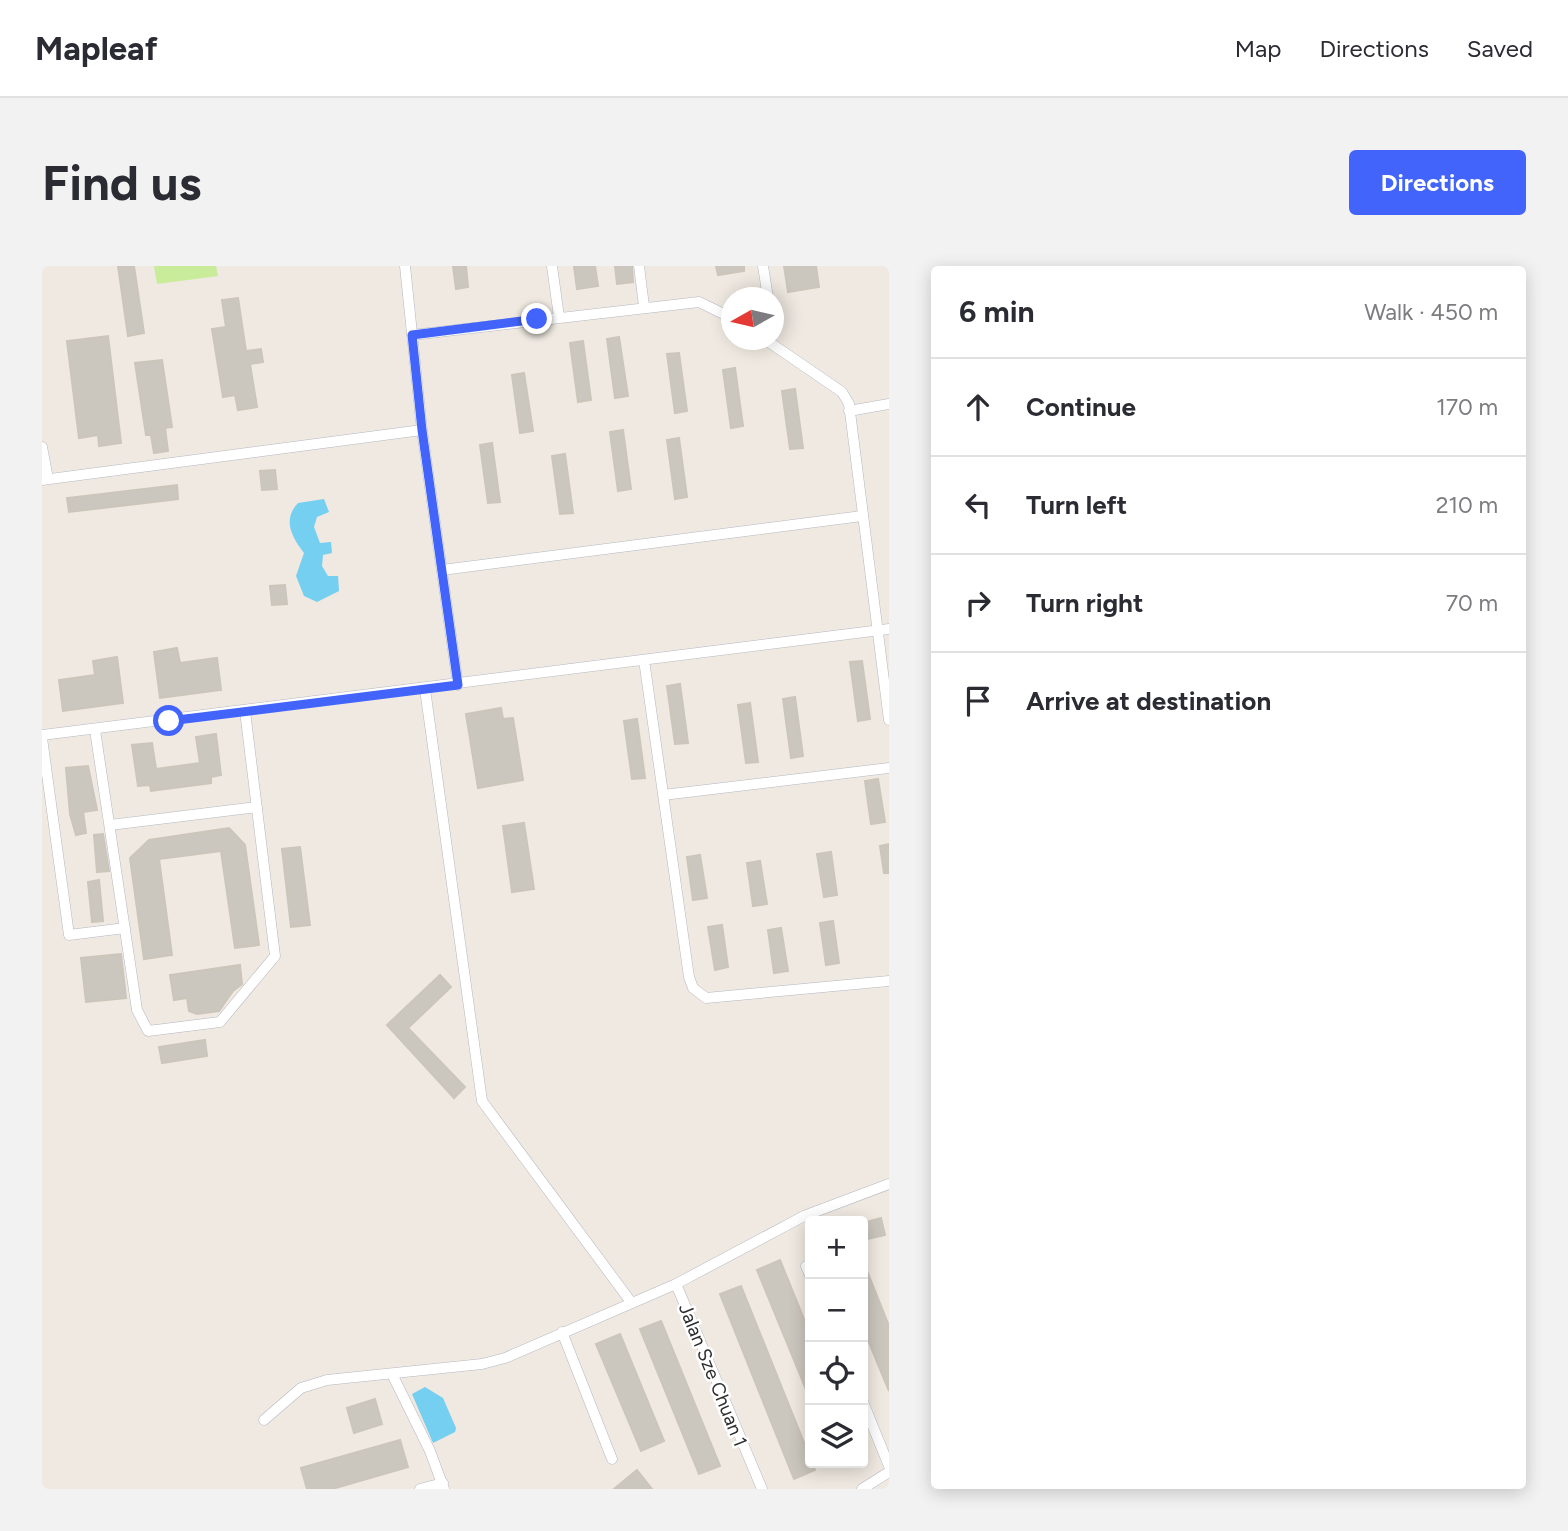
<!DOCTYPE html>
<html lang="en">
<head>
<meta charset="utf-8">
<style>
  :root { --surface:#fff; --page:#f2f2f3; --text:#2b2b33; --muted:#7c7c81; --line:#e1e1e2; --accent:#4264fb }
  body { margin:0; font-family:Figtree,sans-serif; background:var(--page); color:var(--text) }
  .controls { position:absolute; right:21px; bottom:21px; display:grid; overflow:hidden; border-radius:7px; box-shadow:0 4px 18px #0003 }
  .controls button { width:63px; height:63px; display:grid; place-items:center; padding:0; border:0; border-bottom:2px solid var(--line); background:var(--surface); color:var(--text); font:35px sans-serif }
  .compass { position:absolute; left:679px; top:21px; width:63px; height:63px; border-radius:50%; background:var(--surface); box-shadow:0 4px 18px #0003; rotate:262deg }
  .stop { position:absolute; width:21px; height:21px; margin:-16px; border:5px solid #4264fb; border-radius:50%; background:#fff }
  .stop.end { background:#4264fb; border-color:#fff; box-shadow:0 2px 7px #0008 }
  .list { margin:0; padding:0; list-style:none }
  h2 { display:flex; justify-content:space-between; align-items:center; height:91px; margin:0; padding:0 28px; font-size:30px }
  h2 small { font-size:23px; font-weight:400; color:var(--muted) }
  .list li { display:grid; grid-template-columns:46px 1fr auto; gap:21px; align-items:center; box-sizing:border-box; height:98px; padding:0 28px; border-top:2px solid var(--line) }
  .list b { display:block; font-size:26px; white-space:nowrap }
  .list em { font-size:23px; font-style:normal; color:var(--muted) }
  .icon { flex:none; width:38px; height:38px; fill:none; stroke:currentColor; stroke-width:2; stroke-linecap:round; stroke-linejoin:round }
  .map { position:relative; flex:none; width:847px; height:1223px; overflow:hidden; border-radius:7px }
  header { display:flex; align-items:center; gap:42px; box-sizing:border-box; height:98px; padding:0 35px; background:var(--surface); border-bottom:2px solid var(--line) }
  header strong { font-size:33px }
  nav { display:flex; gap:38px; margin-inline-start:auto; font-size:24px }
  .intro { display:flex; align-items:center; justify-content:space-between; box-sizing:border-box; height:168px; padding:0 42px }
  h1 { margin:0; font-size:49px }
  .button { padding:18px 32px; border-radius:7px; background:var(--accent); color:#fff; font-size:24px; font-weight:700 }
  main { display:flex; gap:42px; padding:0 42px }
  aside { flex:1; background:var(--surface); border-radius:7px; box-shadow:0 4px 18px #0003 }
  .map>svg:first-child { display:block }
  .pitch { fill:#c9ec9a }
  .water { fill:#75cff0 }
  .building { fill:#cbc7bf; stroke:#cbc5ba; stroke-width:2 }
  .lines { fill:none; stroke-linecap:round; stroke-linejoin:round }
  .street-casing { stroke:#b4b7c1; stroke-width:11 }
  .street { stroke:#fff; stroke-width:10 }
  .route { stroke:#4264fb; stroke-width:9 }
  .labels { text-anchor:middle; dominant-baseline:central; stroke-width:5; stroke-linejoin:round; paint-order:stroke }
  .street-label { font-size:19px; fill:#2e2e2e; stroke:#fff }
</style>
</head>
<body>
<header>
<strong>Mapleaf</strong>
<nav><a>Map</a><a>Directions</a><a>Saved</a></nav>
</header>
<div class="intro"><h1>Find us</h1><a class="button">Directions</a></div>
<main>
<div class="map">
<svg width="847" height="1223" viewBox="0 0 847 1223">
  <rect width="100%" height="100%" fill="#efe9e1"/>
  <!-- pitch -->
  <path class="pitch" d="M112 0H174L176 10 115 18Z"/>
  <!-- water -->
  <path class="water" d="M282 233 287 246 275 251 272 261 278 277 289 276 290 287 281 289 280 300 286 310H296L297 325 275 336 262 330 254 310 262 287C250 271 240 254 256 237Z
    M383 1121 401 1132 414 1162 413 1166 391 1177 370 1128Z"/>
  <!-- building -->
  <path class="building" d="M76 0H92L102 67 86 70Z
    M411 0H424L426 21 414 23Z
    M532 0H553L556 20 535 23Z
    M573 0H590L591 16 575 18Z
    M674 0H702V5L676 9Z
    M742 0H774L777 21 746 26Z
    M196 32 204 85 219 83 221 96 208 98 215 141 196 144 193 129 181 131 170 63 184 61 180 34Z
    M66 70 79 177 57 180 56 169 37 172 25 75Z
    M577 71 586 130 573 132 565 73Z
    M541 75 549 134 536 136 528 77Z
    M637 87 645 145 633 147 625 88Z
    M120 94 130 161 123 162 126 185 112 187 109 169H104L93 97Z
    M693 102 701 160 689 162 681 104Z
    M482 107 491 165 478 167 470 109Z
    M753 123 761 182 748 183 740 125Z
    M581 164 589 223 576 225 568 166Z
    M637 172 645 231 633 233 625 174Z
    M450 177 458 236 446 237 438 179Z
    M523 188 531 247 518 248 510 190Z
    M233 204 235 223 220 224 218 205Z
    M135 219 136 233 27 246 25 232Z
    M243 319 245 338 230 339 228 320Z
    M135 382 138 397 175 392 179 424 118 432 112 386Z
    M75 391 81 437 21 445 17 414 53 409 51 395Z
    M820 395 828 453 816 455 808 396Z
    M638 418 646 477 633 478 625 420Z
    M753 431 761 490 749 492 741 433Z
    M708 437 716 496 704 497 696 439Z
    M459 442 461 453 471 452 481 514 436 522 424 448Z
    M595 453 603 512 590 513 582 455Z
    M174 468 179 509 169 511V517L109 525 108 519 96 520 90 479 110 477 114 503 158 497 154 471Z
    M46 500 55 544 41 546 44 567 34 569 28 548 24 502Z
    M836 513 843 556 829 558 823 515Z
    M482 557 492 623 470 626 461 560Z
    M187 562 203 579 217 679 193 682 179 585 117 593 130 689 102 693 88 592 107 574Z
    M61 568 67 605 55 606 52 569Z
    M847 578V607H842L838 580Z
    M258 581 268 659 249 661 240 583Z
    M789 586 795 629 782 631 775 588Z
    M658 589 665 632 651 634 645 591Z
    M718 595 725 638 711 640 705 597Z
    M57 614 61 655 50 656 46 616Z
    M791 655 797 697 784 699 778 657Z
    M680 659 686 701 673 704 666 661Z
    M739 662 746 705 732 707 726 664Z
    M79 688 84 732 44 736 39 692Z
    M198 699 200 718 191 725 177 745 155 748 147 745 145 732 132 734 128 709Z
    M398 709 409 721 366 762 423 821 412 832 345 759Z
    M163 774 165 790 120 797 117 781Z
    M839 952 843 969 821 974V957Z
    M738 994 768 1068V1133L715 1004Z
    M821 995 847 1060V1125L821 1062Z
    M699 1020 773 1204 752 1213 678 1028Z
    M619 1055 678 1200 657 1208 598 1063Z
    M578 1068 622 1175 599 1185 554 1078Z
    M333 1133 340 1158 312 1167 305 1142Z
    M358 1174 366 1201 290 1223H265L259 1202Z
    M595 1204 610 1223H572Z"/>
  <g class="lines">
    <!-- street casing -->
    <g class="street-casing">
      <path id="street" d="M363 0 380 164 416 419
        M510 0 517 51
        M597 0 602 40
        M721 0 726 32
        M370 69 657 36 690 52
        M724 74 800 126 807 138 847 454
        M807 145 847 138
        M0 181 6 213
        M0 214 380 164
        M400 304 820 250
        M602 394 647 711 651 722 664 732 847 715
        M383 423 440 835 589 1036
        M53 464 95 744 106 765 178 756 233 690 203 445
        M0 469 847 363
        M0 472 27 669 83 662
        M621 529 847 502
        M68 559 215 541
        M764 1000 768 1009
        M520 1066 570 1193
        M350 1108 388 1185 402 1223
        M821 1136 847 1200
        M222 1154 259 1122 285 1114 440 1098 463 1092 634 1018
        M378 1223 401 1217
        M720 1223 634 1018 762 950 847 918
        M820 1223 847 1206"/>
    </g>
    <!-- street -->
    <use href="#street" class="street"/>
  </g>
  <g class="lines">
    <!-- route -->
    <path class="route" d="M127 455 416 419 380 164 370 69 495 53"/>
  </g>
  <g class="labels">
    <!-- street labels -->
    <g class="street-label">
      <text transform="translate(671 1109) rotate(68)">Jalan Sze Chuan 1</text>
    </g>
  </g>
</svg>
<div class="controls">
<button>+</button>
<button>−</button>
<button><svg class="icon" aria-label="locate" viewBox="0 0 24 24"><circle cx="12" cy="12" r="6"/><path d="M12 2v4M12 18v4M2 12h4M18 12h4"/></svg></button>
<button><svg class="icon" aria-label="layers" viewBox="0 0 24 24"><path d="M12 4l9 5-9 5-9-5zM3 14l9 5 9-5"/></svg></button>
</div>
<svg class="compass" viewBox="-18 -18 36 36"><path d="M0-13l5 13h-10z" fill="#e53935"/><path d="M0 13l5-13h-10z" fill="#7c7c81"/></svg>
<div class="stop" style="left:127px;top:455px"></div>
<div class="stop end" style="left:495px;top:53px"></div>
</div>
<aside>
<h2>6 min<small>Walk · 450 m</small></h2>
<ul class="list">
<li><svg class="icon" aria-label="ahead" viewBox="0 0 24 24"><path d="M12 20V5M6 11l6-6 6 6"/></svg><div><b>Continue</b></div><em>170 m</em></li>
<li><svg class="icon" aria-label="left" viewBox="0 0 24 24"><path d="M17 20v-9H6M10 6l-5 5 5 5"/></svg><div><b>Turn left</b></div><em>210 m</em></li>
<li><svg class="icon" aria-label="right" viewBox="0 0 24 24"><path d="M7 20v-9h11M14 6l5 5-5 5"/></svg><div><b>Turn right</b></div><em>70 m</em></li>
<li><svg class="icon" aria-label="arrive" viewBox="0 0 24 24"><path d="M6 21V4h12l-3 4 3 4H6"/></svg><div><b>Arrive at destination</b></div></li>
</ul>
</aside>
</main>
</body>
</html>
